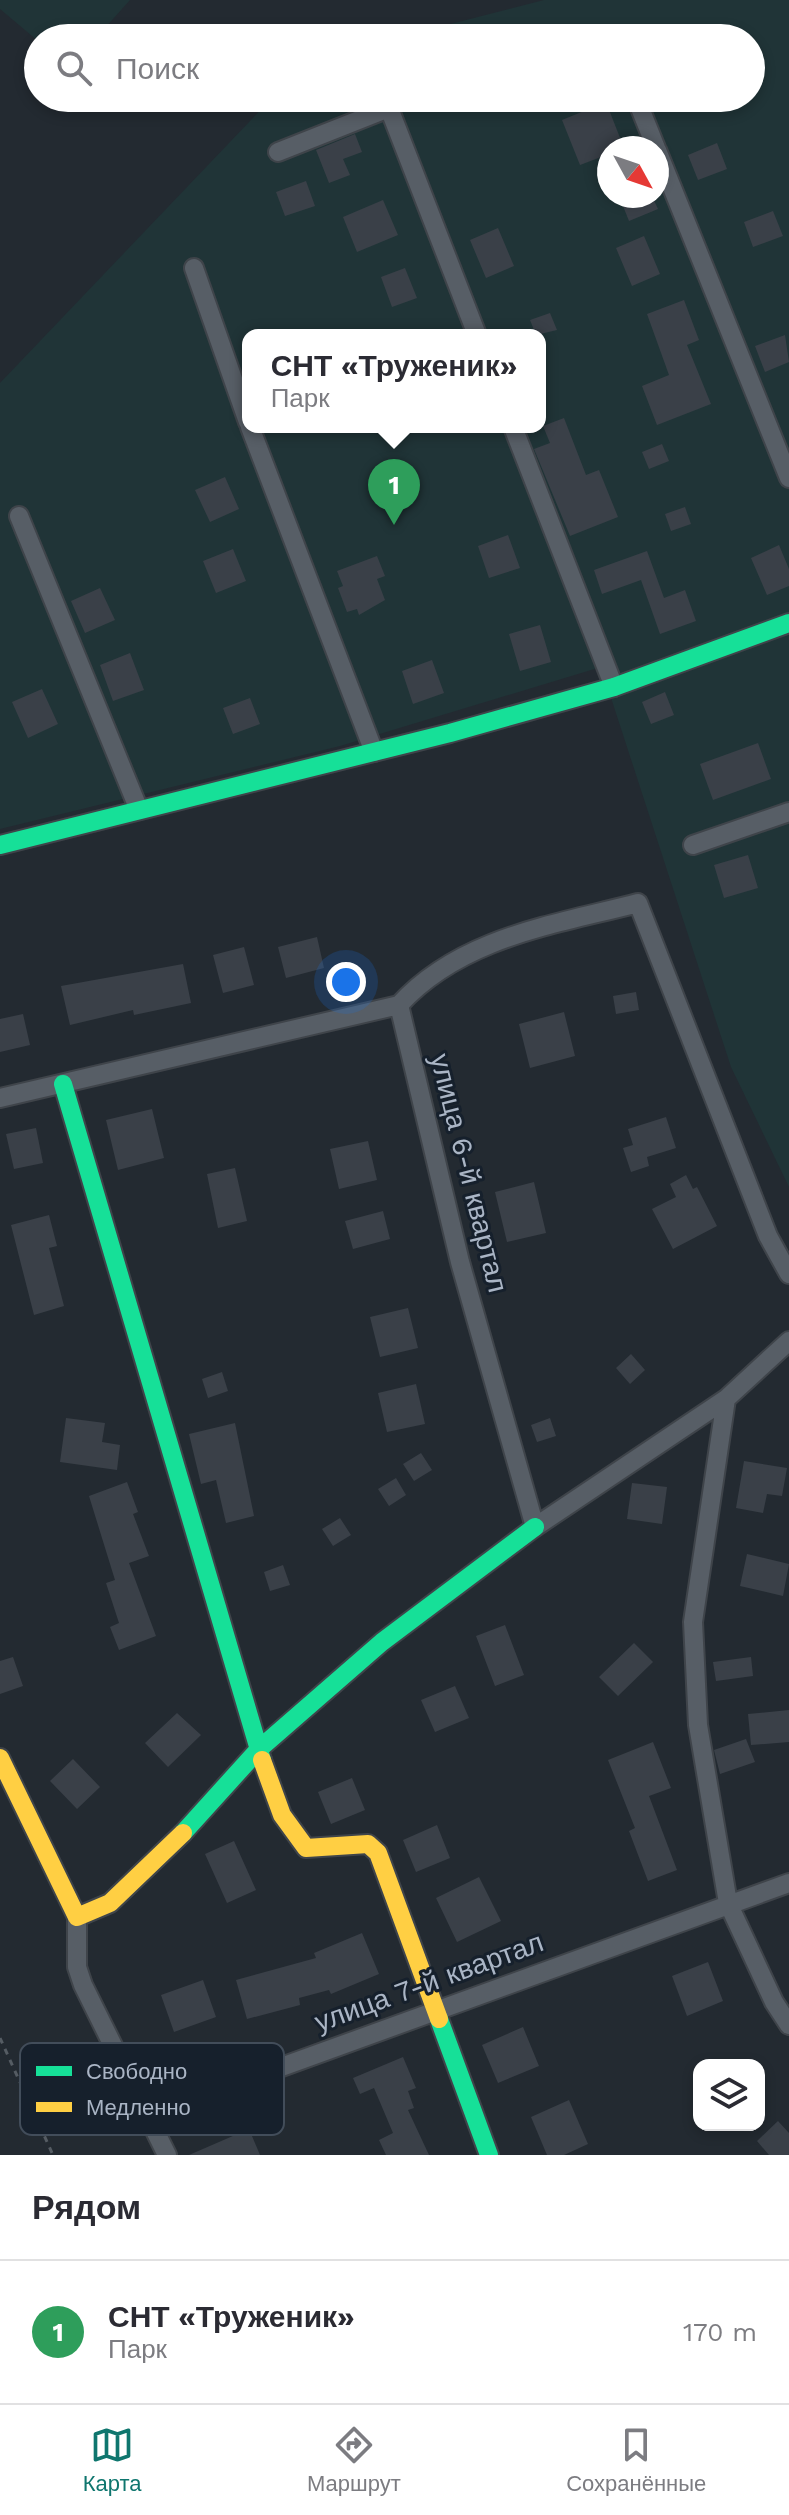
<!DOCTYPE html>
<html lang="ru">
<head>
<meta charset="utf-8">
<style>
  :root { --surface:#fff; --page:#f7f7f7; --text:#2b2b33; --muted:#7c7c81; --line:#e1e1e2; --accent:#0f766e }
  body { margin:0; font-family:"Work Sans",sans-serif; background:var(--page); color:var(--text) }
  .controls { position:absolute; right:24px; bottom:24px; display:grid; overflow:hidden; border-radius:16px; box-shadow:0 4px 12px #0003 }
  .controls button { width:72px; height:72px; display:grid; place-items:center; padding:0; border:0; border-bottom:2px solid var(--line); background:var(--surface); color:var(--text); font:40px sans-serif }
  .compass { position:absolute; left:597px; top:136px; width:72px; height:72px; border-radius:50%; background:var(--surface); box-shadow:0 4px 12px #0003; rotate:130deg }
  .you { position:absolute; left:346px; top:982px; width:28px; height:28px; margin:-20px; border:6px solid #fff; border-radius:50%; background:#1a73e8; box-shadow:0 0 0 12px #1a73e833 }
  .badge { display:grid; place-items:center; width:52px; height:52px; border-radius:50%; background:var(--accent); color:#fff; font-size:26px; font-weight:700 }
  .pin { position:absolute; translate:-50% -66px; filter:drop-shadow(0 2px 4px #0008) }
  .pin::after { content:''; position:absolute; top:42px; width:28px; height:24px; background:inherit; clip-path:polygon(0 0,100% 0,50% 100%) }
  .popup { position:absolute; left:242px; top:329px; width:304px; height:104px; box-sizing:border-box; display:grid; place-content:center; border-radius:16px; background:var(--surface); filter:drop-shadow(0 2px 6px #0005); font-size:26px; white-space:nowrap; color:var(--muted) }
  .popup b { font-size:30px; color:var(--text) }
  .popup::after { content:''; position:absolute; left:50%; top:100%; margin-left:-16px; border:16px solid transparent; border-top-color:var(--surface) }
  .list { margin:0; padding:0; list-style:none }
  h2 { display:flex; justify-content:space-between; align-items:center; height:104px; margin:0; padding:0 32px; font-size:34px }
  h2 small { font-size:26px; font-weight:400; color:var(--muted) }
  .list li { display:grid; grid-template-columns:52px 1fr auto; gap:24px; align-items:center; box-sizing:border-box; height:144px; padding:0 32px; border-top:2px solid var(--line) }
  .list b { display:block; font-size:30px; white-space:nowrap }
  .list p { margin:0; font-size:26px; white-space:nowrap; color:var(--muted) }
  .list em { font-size:26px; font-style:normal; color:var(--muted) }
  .icon { flex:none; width:44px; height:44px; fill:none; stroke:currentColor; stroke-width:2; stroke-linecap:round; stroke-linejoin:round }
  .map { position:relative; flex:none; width:789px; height:2155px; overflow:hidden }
  .search { position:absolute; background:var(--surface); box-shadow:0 4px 12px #0003; left:24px; right:24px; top:24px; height:88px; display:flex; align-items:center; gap:20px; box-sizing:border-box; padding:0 28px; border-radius:44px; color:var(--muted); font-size:30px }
  .sheet { height:248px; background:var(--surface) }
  nav { display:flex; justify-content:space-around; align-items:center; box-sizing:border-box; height:112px; border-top:2px solid var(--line); background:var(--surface); font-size:22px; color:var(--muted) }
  nav a { display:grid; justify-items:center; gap:4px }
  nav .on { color:var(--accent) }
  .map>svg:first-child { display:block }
  .green { fill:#203437; fill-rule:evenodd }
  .building { fill:#3a4048 }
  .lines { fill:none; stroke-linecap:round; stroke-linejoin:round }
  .street-casing { stroke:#3f444a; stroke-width:22 }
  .fast-casing { stroke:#3f444a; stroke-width:22 }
  .slow-casing { stroke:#3f444a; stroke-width:22 }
  .path { stroke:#555c63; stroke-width:3; stroke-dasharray:6 6; stroke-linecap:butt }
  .street { stroke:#575e66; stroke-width:18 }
  .fast { stroke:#16e098; stroke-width:18 }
  .slow { stroke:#ffcf43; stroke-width:18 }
  .labels { text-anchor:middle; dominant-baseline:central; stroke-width:6; stroke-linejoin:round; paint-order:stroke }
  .street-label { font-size:28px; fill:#aab5c5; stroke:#16202c }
  .key { fill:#16202c; stroke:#424d5a; stroke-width:2 }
  .key-label { font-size:22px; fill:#aab5c5 }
</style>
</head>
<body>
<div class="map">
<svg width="789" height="2155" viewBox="0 0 789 2155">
  <rect width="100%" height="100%" fill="#232a31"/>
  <!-- green -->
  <path class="green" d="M0 0H130L96 38H38V41L0 9Z
    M544 0H789V1187L731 1067 601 667 340 746 0 829V383L272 98H751V38H396ZM609 148H657V196H609ZM248 335H540V427H248Z"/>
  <!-- building -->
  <path class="building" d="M606 102 624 148H609V154L580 165 562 120Z
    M355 134 362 152 343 159 350 175 329 183 316 150Z
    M717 143 727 169 698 180 688 155Z
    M306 181 315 206 285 216 276 192Z
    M619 196H652L658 209 629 221Z
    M383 200 398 235 357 252 343 217Z
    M773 211 783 236 753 247 744 222Z
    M498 228 514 266 486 278 470 240Z
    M644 236 660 274 632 286 616 248Z
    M405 268 417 298 392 307 381 277Z
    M684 300 699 340 687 345 711 404 657 425 642 386 669 375 647 314Z
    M550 313 557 330 536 335 530 320Z
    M785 335 789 362 765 372 755 346Z
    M564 418 586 475 599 470 618 517 570 536 534 449 550 443 543 426Z
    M662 444 669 461 649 469 642 452Z
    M225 477 239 509 210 522 195 490Z
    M685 507 691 524 671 531 665 514Z
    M508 535 520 568 489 578 478 546Z
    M779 545 789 569V586L767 595 751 558Z
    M233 549 246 581 216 593 203 561Z
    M647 551 664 598 685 590 696 621 660 634 641 580 602 594 594 570Z
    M377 556 385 576 377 579 385 600 359 615 357 609 347 612 338 588 343 586 337 571Z
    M100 588 115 620 85 633 71 601Z
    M540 625 551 662 520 671 509 634Z
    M130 653 144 690 113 701 100 665Z
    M432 660 444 693 413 704 402 671Z
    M42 689 58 724 28 738 12 702Z
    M665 692 674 715 651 724 642 702Z
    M250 698 260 724 233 734 223 708Z
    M758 743 771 779 713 800 700 764Z
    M748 855 758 888 724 898 714 865Z
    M317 937 324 968 286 978 278 947Z
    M244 947 254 985 223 993 213 955Z
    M183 964 191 1003 134 1015 133 1010 70 1025 61 986Z
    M636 992 639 1010 616 1014 613 996Z
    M564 1012 575 1056 530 1068 519 1024Z
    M23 1014 30 1045 0 1052V1019Z
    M152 1109 164 1158 118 1170 106 1120Z
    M666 1117 676 1148 647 1157 649 1166 631 1172 623 1148 633 1145 628 1129Z
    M36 1128 43 1163 14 1169 6 1134Z
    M368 1141 377 1180 339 1189 330 1149Z
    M235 1168 247 1221 218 1228 207 1174Z
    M686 1175 693 1189 697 1187 717 1226 673 1249 652 1209 676 1197 670 1184Z
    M534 1182 546 1233 507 1242 495 1192Z
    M383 1211 390 1239 353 1249 345 1221Z
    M49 1215 57 1246 49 1248 64 1306 34 1315 11 1225Z
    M408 1308 418 1348 380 1357 370 1317Z
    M631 1354 645 1370 630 1384 616 1368Z
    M222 1372 228 1391 208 1398 202 1379Z
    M416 1384 425 1424 387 1432 378 1393Z
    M66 1418 105 1423 102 1442 120 1445 117 1470 60 1462Z
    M550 1418 556 1436 537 1442 531 1425Z
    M235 1423 254 1516 226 1523 216 1480 201 1484 189 1434Z
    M421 1453 432 1470 414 1481 403 1464Z
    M744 1461 787 1468 782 1496 767 1494 763 1513 736 1508Z
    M396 1478 406 1495 389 1506 378 1489Z
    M127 1482 138 1512 133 1514 149 1556 129 1563 156 1636 119 1650 110 1627 119 1623 106 1583 115 1580 89 1496Z
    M632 1483 667 1487 662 1524 627 1519Z
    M340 1518 351 1535 333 1546 322 1529Z
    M747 1554 789 1564 783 1596 740 1586Z
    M283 1565 290 1585 270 1591 264 1572Z
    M505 1625 524 1675 495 1686 476 1636Z
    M634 1643 653 1662 618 1696 599 1677Z
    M13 1657 23 1686 0 1694V1661Z
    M751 1657 753 1676 716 1681 713 1662Z
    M455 1686 469 1718 435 1732 421 1700Z
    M789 1710V1742L751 1745 748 1714Z
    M177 1713 201 1735 168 1767 145 1743Z
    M746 1739 755 1762 720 1774 714 1750Z
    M653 1742 671 1788 649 1796 677 1870 648 1881 629 1831 635 1828 608 1760Z
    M73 1759 100 1787 77 1809 50 1781Z
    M352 1778 365 1810 331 1824 318 1792Z
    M437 1825 450 1858 416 1872 403 1840Z
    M234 1841 256 1890 227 1903 205 1854Z
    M479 1877 501 1921 457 1942 436 1898Z
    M362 1933 379 1974 331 1994 329 1990 299 1998 300 2005 247 2019 236 1980 316 1958 314 1953Z
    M708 1962 723 2001 687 2016 672 1976Z
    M203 1980 216 2017 174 2032 161 1995Z
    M523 2027 539 2066 498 2083 482 2045Z
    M403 2057 416 2088 408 2091 414 2108 408 2110 429 2155H386L379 2140 393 2133 374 2088 360 2094 353 2078Z
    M569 2100 588 2144 564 2155H547L531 2117Z
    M778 2121 789 2133V2155H769L757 2141Z
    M249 2129 260 2155H189Z"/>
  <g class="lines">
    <!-- street casing -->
    <g class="street-casing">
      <path id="street" d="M636 98 656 148
        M657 150 789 478
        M278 152 389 108 477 335
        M194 268 248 422
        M250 427 374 752
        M513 427 614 687
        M19 516 139 810
        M693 845 789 812
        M399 1005 460 1262 535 1527 726 1399
        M399 1005C461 937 554 925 638 903L768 1236 789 1274
        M0 1098 399 1005
        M789 1341 726 1399 693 1622 698 1725 728 1903 774 2002 789 2025
        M77 1917V1967L83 1985 167 2155
        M149 2115 789 1883"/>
    </g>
    <!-- fast casing -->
    <g class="fast-casing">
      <path id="fast" d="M0 845 450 733 614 687 789 623
        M63 1084 262 1760
        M183 1833 258 1750 382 1642 535 1527
        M439 2019 489 2155"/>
    </g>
    <!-- slow casing -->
    <g class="slow-casing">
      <path id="slow" d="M0 1758 77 1917 110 1903 183 1833
        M262 1760 282 1815 306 1848 368 1844 378 1853 439 2019"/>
    </g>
    <!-- path -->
    <path class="path" d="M0 2038 53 2155"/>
    <!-- street -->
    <use href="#street" class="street"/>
    <!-- fast -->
    <use href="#fast" class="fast"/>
    <!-- slow -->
    <use href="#slow" class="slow"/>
  </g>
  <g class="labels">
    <!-- street labels -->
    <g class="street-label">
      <text transform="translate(469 1173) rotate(76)">улица 6-й квартал</text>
      <text transform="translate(429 1982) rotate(-20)">улица 7-й квартал</text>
    </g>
  </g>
  <!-- legend -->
  <rect x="20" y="2043" width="264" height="92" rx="12" class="key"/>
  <rect x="36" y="2066" width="36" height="10" fill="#16e098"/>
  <rect x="36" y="2102" width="36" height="10" fill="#ffcf43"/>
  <g class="key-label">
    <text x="86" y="2079">Свободно</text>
    <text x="86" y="2115">Медленно</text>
  </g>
</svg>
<div class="controls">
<button><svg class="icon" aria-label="layers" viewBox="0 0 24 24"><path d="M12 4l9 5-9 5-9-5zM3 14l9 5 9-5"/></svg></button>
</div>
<svg class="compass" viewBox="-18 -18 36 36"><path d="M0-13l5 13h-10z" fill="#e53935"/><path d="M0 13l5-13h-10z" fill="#7c7c81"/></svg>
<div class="you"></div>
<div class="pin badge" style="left:394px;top:525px;background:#2e9e5b">1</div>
<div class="popup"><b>СНТ «Труженик»</b>Парк</div>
<div class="search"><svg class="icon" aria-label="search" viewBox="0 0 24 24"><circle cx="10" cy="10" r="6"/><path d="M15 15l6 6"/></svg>Поиск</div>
</div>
<section class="sheet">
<h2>Рядом<small></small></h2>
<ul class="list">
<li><span class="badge" style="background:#2e9e5b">1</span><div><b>СНТ «Труженик»</b><p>Парк</p></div><em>170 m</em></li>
</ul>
</section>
<nav>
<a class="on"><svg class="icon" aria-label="map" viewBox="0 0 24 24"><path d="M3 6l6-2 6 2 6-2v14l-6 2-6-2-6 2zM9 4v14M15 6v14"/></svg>Карта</a>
<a><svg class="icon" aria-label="directions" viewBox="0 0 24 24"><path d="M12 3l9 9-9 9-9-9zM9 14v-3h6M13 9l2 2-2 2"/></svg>Маршрут</a>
<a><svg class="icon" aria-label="saved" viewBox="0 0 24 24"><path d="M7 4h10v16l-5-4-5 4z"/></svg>Сохранённые</a>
</nav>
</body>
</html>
